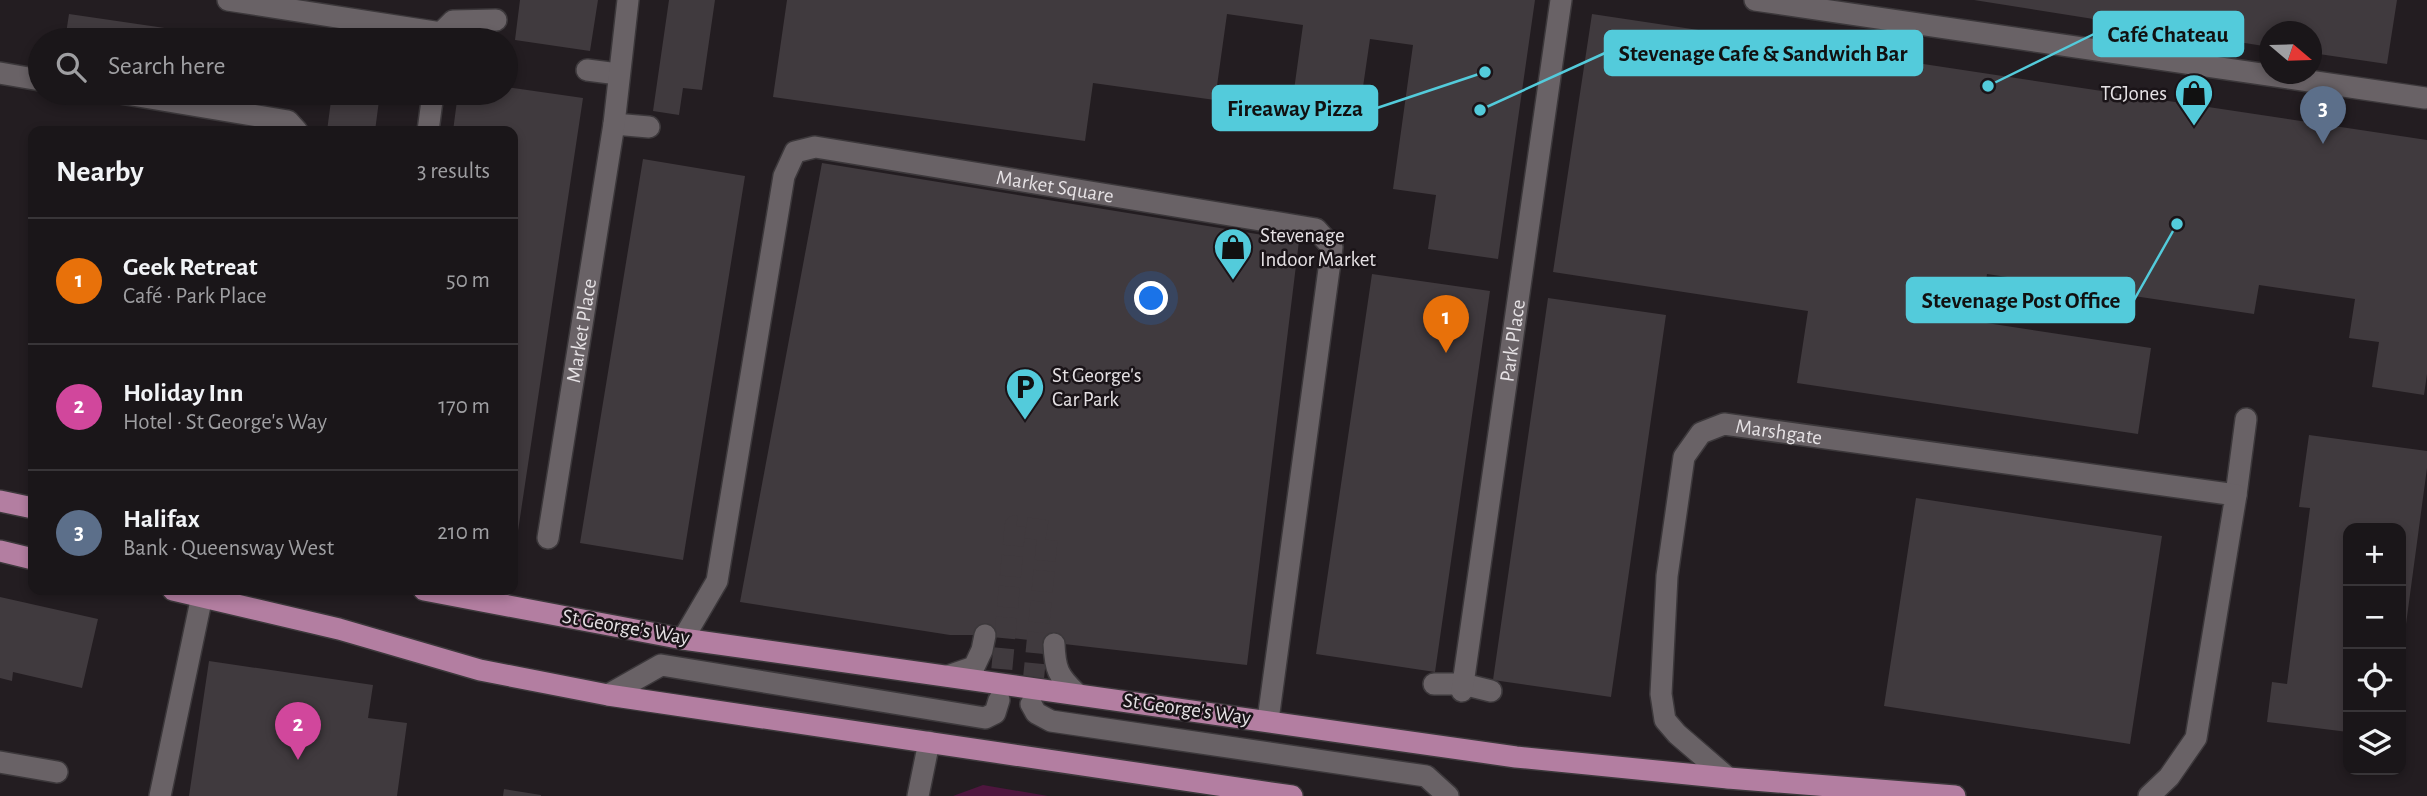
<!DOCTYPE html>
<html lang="en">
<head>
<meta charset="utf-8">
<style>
  :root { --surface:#1a1619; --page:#272326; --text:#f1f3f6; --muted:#9f9fa2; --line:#383538; --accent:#ea580c }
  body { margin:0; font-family:"Alegreya Sans",sans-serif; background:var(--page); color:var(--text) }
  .controls { position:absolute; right:21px; bottom:21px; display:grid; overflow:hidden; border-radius:14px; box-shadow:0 4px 10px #0003 }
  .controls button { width:63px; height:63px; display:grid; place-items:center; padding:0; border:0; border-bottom:2px solid var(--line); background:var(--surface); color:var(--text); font:35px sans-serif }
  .compass { position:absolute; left:2259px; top:21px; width:63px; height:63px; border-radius:50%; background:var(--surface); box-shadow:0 4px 10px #0003; rotate:109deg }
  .you { position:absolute; left:1152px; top:299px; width:24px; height:24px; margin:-18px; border:5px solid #fff; border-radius:50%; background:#1a73e8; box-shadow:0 0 0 10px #1a73e833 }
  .badge { display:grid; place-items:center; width:46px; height:46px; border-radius:50%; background:var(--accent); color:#fff; font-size:23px; font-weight:700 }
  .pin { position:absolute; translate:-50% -58px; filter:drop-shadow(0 2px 4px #0008) }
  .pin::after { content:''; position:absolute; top:37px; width:24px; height:21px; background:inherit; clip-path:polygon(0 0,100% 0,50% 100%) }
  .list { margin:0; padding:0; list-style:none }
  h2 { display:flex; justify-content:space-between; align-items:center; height:91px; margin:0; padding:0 28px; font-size:30px }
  h2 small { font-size:23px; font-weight:400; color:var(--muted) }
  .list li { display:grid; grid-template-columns:46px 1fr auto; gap:21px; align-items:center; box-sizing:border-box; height:126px; padding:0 28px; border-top:2px solid var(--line) }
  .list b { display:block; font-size:26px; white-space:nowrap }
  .list p { margin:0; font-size:23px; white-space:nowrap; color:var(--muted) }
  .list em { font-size:23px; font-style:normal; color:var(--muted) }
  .icon { flex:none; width:38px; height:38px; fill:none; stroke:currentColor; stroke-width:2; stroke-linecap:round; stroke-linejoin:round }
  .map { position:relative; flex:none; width:2427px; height:796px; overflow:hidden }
  .search { position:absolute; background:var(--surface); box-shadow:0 4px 10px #0003; left:28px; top:28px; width:490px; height:77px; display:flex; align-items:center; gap:18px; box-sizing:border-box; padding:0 24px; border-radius:38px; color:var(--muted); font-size:26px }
  .panel { position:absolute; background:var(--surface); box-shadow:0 4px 10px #0003; left:28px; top:126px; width:490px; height:469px; border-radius:14px }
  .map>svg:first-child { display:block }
  .green { fill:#4e163e }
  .building { fill:#403a3e }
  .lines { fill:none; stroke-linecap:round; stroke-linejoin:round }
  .minor-tunnel { stroke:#403a3e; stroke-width:21; stroke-dasharray:21 10; stroke-linecap:butt }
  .minor-casing { stroke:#3c383b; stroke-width:24 }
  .major-casing { stroke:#3c383b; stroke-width:24 }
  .minor { stroke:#696266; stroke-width:21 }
  .major { stroke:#b37ea1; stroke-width:21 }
  .labels { text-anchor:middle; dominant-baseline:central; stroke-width:5; stroke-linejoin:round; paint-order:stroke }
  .poi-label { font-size:21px; fill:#e5e1e4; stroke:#1a1418; text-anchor:start }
  .street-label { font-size:21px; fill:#e5e1e4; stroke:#1a1418 }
  .leader { fill:none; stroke:#53cbdb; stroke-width:2.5 }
  .callout-dot { fill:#53cbdb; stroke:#1a1418; stroke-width:2.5 }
  .callout { fill:#53cbdb; stroke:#53cbdb; stroke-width:2.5 }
  .callout-label { font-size:23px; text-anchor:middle; font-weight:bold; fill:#111 }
</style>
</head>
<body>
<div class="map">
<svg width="2427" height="796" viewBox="0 0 2427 796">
  <rect width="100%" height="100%" fill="#231d21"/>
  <!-- green -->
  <path class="green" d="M983 785 1048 796H953Z"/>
  <!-- building -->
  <path class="building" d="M520 0H598L590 51 515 40Z
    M669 0H715L702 90 683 88 679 115 653 111Z
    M787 0H1535L1498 259 1428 249 1436 195 1393 189 1413 45 1370 39 1358 121 1291 112 1303 25 1227 14 1215 100 1093 83 1085 141 773 97Z
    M1974 0H2397L2387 64 2312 53V32H2270V47Z
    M69 14 240 39V40H65Z
    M1592 14 2427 140V374L2424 395 2372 387 2379 342 2349 338 2355 299 2259 285 2254 314 1987 274 1980 322 2151 348 2138 434 1797 383 1808 311 1553 272Z
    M506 87 583 98 518 531 513 530V131H453L458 93H506Z
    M332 93H380L375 131H327Z
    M643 159 745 176 683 560 580 543Z
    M822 163 1299 241 1247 665 985 635H950L740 602Z
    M1372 274 1490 291 1435 672 1316 654Z
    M1548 298 1666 315 1611 697 1493 680Z
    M2309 435 2427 451V468L2402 654 2401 528H2348V732L2267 722 2272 682 2287 684 2310 508 2299 507Z
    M1916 498 2162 536 2130 744 1884 706Z
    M0 597 98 619 82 688 13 672 12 681 0 678Z
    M209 661 373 685 368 718 407 723 397 796H189Z
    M504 789 541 795V796H503Z"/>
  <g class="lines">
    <!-- minor-tunnel -->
    <path class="minor-tunnel" d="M999 700 1015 526 1048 531 1031 704"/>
    <!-- minor casing -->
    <g class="minor-casing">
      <g id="minor">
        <path d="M228 0 441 33 440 40"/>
        <path d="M1755 0 2425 98"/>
        <path d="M441 33 453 21 496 20"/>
        <path d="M587 70 618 74"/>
        <path d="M0 73 40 80"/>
        <path d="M120 93 288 121 297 131"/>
        <path d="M614 124 649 127"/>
        <path d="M428 131 433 93"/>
        <path d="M2236 495 2246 419"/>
        <path id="s1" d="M548 538 614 124 628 0"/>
        <path id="s2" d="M683 639 717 581 784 176 795 152 815 147 1316 229 1332 247 1268 720"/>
        <path d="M1054 644C1055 669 1058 676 1076 693"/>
        <path d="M948 676 974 667 982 650 985 635"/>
        <path d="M1434 684H1463L1491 691"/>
        <path id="s3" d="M1462 691 1561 0"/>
        <path d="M608 695 661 665 985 718 995 713 999 700"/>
        <path d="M1031 704 1036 713 1051 721 1426 776 1448 796"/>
        <path d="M0 762 57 772"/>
        <path id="s4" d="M1728 778 1677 734 1665 720 1661 694 1667 576 1684 457 1701 433 1724 424 2236 495 2196 738 2169 777 2149 796"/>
        <path d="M160 796 202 596"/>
        <path d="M918 796 929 742"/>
      </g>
    </g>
    <!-- major casing -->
    <g class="major-casing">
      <path id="major" d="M0 501 33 508
        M0 551 33 559
        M173 590 339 629 480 670 608 695 1292 796
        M424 590 683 639 1516 757 1728 778 1955 796"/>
    </g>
    <!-- minor -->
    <use href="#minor" class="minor"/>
    <!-- major -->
    <use href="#major" class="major"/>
  </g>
  <!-- icons -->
  <defs>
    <g id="shop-pin" transform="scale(2.0125)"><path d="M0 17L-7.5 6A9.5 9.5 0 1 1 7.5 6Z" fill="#53cbdb" stroke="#1a1418"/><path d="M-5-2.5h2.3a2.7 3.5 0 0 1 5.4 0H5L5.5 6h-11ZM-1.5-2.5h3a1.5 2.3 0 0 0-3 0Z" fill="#111"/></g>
    <g id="parking-pin" transform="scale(2.0125)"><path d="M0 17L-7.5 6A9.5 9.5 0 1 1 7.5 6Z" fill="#53cbdb" stroke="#1a1418"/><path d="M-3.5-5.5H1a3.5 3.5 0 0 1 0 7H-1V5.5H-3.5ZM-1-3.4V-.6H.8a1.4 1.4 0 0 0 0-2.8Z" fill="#111"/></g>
  </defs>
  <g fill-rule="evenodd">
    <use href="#shop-pin" x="2194" y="93"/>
    <use href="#shop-pin" x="1233" y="247"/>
    <use href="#parking-pin" x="1025" y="387"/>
  </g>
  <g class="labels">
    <!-- poi labels -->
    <g class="poi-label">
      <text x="2167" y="93" text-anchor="end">TGJones</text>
      <text x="1260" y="235">Stevenage<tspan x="1260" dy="24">Indoor Market</tspan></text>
      <text x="1052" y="375">St George's<tspan x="1052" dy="24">Car Park</tspan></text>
    </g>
    <!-- street labels -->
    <g class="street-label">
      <text stroke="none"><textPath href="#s2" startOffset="768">Market Square</textPath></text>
      <text stroke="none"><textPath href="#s1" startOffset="210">Market Place</textPath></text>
      <text stroke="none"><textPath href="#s3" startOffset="354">Park Place</textPath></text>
      <text stroke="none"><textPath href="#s4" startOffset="460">Marshgate</textPath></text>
      <text transform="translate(626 627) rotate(10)">St George's Way</text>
      <text transform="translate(1187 709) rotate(8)">St George's Way</text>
    </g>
  </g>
  <!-- callouts -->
  <path class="leader" d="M1988 86L2094 34M1480 110L1605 53M1485 72L1377 108M2177 224L2134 300"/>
  <g class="callout-dot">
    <circle cx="1988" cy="86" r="7"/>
    <circle cx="1480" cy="110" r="7"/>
    <circle cx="1485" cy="72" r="7"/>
    <circle cx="2177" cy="224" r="7"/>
  </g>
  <g class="callout">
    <rect x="2094" y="12" width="149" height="44" rx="7"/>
    <rect x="1605" y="31" width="317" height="44" rx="7"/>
    <rect x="1213" y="86" width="164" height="44" rx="7"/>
    <rect x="1907" y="278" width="227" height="44" rx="7"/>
  </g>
  <g class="callout-label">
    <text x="2168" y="42">Café Chateau</text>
    <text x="1763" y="61">Stevenage Cafe &amp; Sandwich Bar</text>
    <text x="1295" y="116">Fireaway Pizza</text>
    <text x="2021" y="308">Stevenage Post Office</text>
  </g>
</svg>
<div class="controls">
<button>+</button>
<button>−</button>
<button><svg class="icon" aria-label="locate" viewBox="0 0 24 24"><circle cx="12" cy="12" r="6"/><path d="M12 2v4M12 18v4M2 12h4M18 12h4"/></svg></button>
<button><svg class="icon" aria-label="layers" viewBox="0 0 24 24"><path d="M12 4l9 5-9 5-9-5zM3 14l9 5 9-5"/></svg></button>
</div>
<svg class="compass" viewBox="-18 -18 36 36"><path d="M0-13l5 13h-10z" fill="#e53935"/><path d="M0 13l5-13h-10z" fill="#9f9fa2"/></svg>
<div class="you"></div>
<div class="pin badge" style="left:1446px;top:353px;background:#e8710a">1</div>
<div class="pin badge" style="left:298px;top:760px;background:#d1479c">2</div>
<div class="pin badge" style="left:2323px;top:144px;background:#5c6f8a">3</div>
<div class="search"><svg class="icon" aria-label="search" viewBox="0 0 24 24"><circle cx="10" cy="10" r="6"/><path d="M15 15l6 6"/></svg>Search here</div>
<section class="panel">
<h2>Nearby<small>3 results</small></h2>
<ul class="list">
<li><span class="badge" style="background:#e8710a">1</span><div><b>Geek Retreat</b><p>Café · Park Place</p></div><em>50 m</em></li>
<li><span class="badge" style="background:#d1479c">2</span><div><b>Holiday Inn</b><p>Hotel · St George's Way</p></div><em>170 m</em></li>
<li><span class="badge" style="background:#5c6f8a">3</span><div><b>Halifax</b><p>Bank · Queensway West</p></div><em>210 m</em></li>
</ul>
</section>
</div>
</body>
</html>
